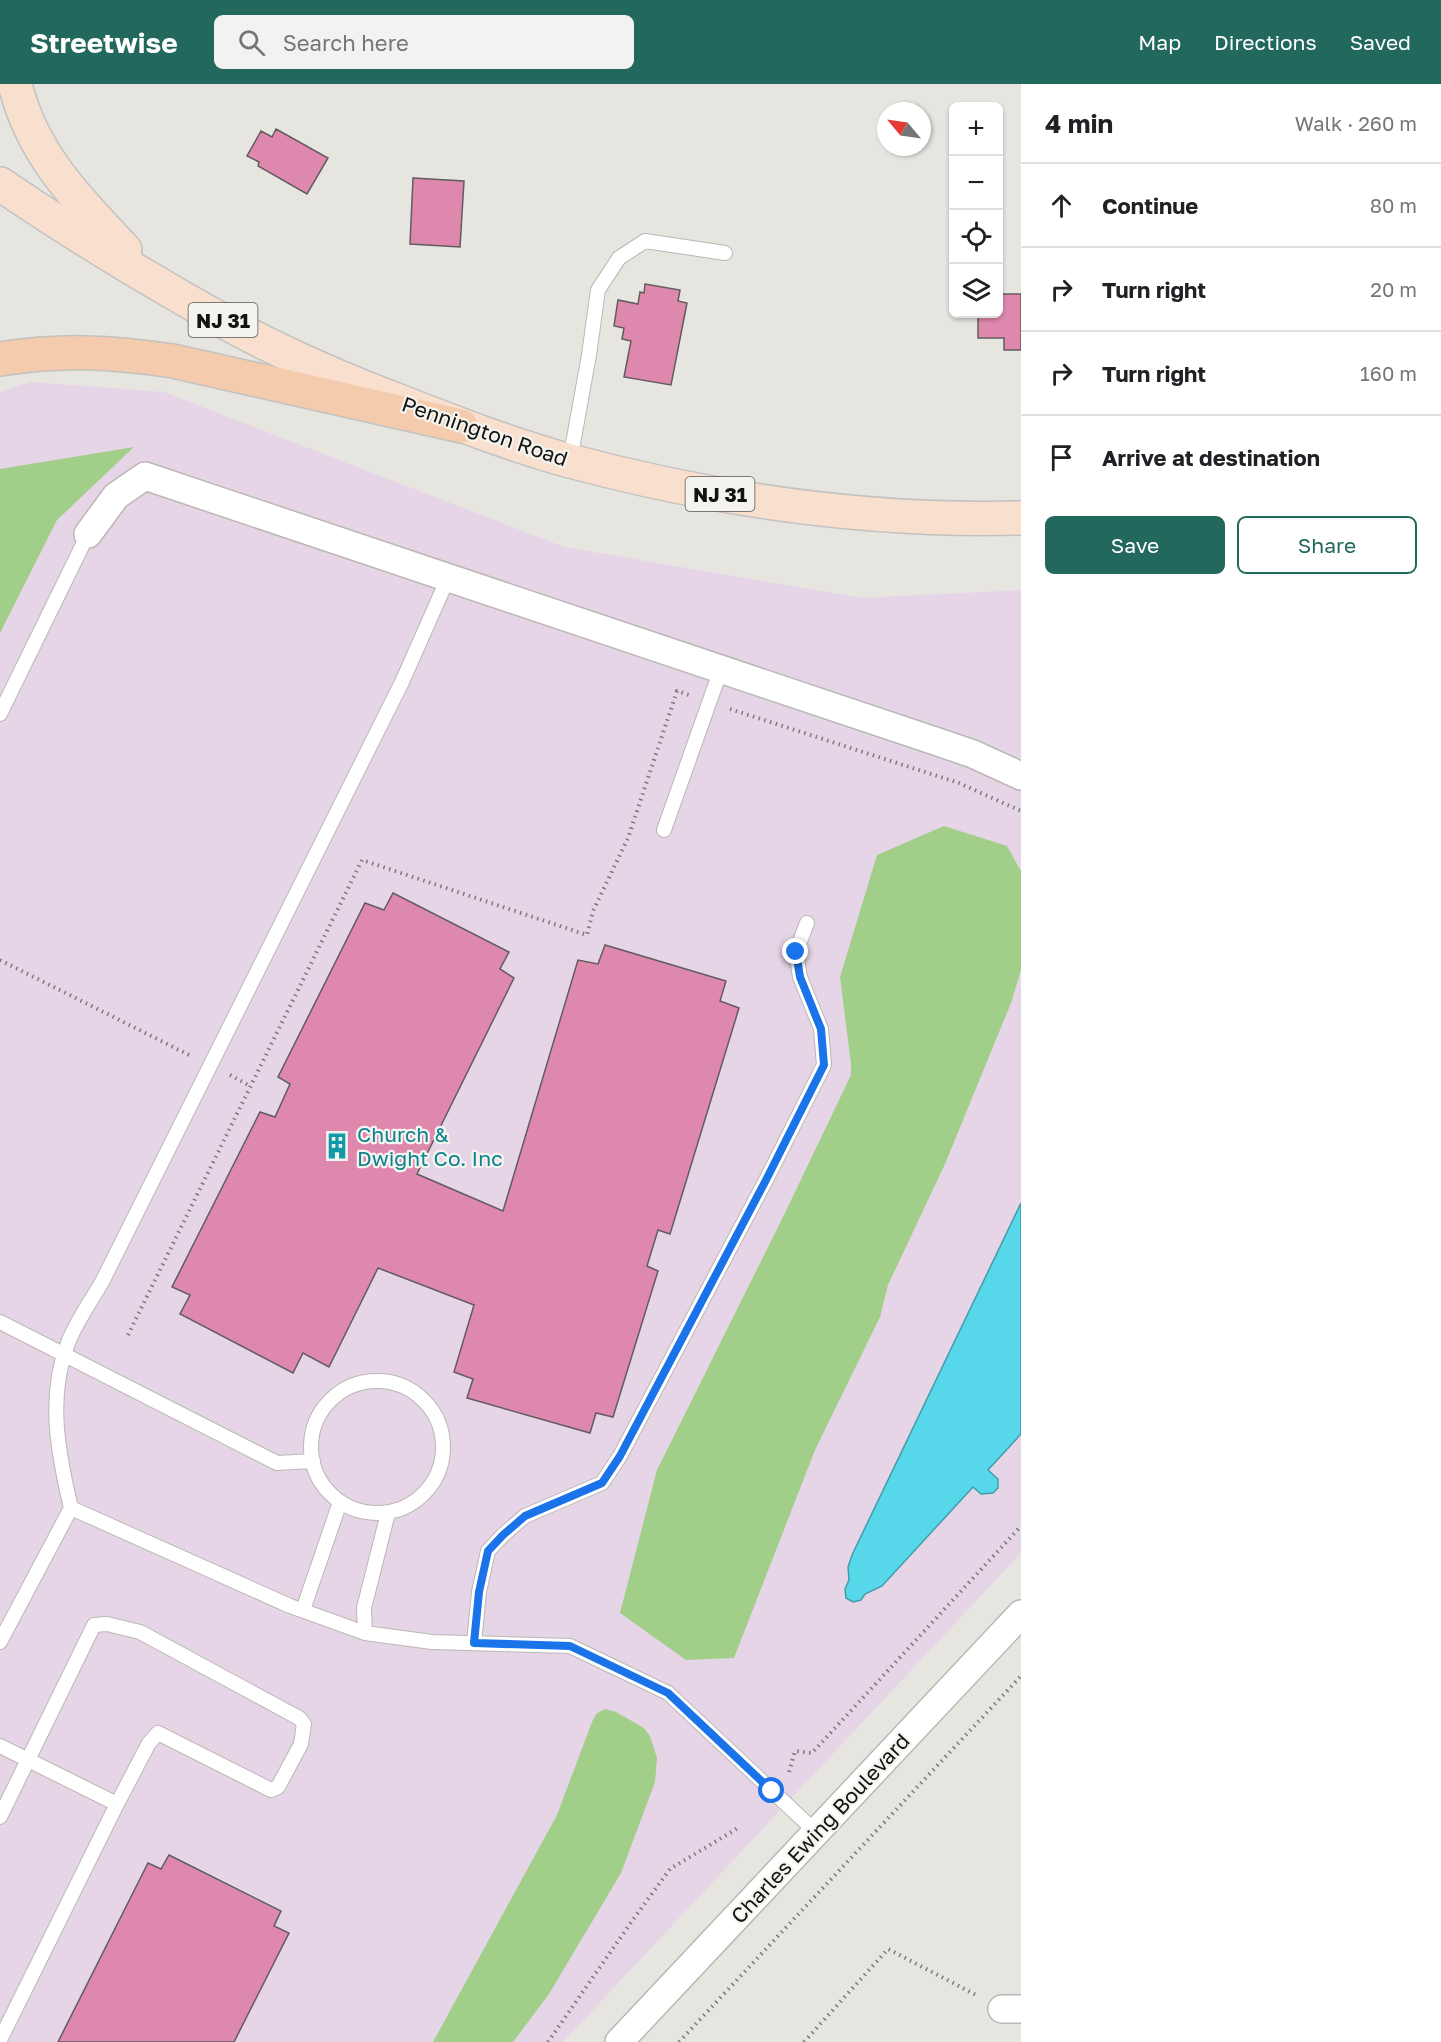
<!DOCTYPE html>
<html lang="en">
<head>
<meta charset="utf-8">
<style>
  :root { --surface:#fff; --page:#f2f2f2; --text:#202124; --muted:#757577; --line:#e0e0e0; --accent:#23685c }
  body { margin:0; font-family:"Golos Text",sans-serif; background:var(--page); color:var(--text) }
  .controls { position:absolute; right:18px; top:18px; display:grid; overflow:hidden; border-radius:9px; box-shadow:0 2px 4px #0004 }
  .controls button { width:54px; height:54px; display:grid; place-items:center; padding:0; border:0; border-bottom:2px solid var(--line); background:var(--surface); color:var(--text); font:30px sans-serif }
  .compass { position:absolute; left:877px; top:18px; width:54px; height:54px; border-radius:50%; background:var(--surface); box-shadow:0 2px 4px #0004; rotate:299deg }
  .stop { position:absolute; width:18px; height:18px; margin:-14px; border:4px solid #1a73e8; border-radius:50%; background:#fff }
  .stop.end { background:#1a73e8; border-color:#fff; box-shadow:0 2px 6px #0008 }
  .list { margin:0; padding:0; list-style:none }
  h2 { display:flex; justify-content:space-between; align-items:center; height:78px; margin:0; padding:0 24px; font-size:26px }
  h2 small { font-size:20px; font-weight:400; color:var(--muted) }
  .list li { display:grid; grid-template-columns:39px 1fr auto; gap:18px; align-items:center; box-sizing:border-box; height:84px; padding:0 24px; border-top:2px solid var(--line) }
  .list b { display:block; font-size:22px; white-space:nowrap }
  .list em { font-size:20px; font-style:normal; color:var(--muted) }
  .actions { display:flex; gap:12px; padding:18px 24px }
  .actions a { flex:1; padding:14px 0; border:2px solid var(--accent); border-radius:9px; text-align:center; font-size:21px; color:var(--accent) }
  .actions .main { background:var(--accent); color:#fff }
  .icon { flex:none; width:33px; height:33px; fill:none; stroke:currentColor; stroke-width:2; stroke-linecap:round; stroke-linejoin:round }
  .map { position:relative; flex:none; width:1021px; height:1958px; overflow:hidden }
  header { display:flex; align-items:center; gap:36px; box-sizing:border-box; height:84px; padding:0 30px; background:var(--accent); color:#fff }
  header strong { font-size:28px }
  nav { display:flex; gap:33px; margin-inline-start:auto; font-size:21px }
  .search { width:420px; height:54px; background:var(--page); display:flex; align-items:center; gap:15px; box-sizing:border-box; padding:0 21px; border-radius:9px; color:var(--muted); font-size:22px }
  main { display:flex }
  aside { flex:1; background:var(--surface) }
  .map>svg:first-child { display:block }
  .commercial { fill:#e6d5e7 }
  .green { fill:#a1ce88 }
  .water { fill:#57d7ea; stroke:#439ca9; stroke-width:1.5 }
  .building { fill:#de88ae; stroke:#615c5e; stroke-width:1.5 }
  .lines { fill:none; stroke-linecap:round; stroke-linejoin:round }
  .service-casing { stroke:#bab8b4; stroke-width:16 }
  .minor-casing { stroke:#bab8b4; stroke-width:30 }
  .primary-casing { stroke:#c2c2c1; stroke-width:36 }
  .motorway-casing { stroke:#c2c2c1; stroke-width:36 }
  .path { stroke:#7c7b77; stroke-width:4; stroke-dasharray:1.5 4.5; stroke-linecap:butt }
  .service { stroke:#fff; stroke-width:14 }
  .minor { stroke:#fff; stroke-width:27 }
  .primary { stroke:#f9e0ce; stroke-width:33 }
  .motorway { stroke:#f5cbad; stroke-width:33 }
  .route { stroke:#1a73e8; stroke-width:8 }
  .labels { text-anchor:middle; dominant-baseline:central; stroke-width:4.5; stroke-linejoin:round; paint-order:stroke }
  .shield { fill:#f5f3ee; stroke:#575653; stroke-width:1.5 }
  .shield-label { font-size:20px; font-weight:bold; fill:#131311 }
  .street-label { font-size:21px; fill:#131311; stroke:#f5f3ee }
  .culture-label { font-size:21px; fill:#0d838f; stroke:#f5f3ee; text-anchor:start }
</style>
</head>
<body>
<header>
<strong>Streetwise</strong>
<div class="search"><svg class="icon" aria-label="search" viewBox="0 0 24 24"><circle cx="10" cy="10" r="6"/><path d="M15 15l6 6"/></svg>Search here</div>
<nav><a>Map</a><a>Directions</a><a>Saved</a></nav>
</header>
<main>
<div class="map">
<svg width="1021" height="1958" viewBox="0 0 1021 1958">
  <rect width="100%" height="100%" fill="#e7e5e0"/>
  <!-- commercial -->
  <path class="commercial" d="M31 298 164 308 564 463 862 514 1021 506V1469L563 1958H0V308Z"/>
  <!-- green -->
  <path class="green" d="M134 363 57 436 0 549V385Z
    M944 742 1007 762 1021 787V886L1011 919 945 1080 888 1201 880 1233 815 1366 734 1574 686 1576 620 1529 657 1386 783 1133 851 991V980L840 893 877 771Z
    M605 1625 616 1628 644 1644 650 1652 657 1674 655 1698 621 1789 549 1910 513 1958H433L557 1731 592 1638 596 1630Z"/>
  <!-- water -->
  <path class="water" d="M1021 1119V1350L988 1386 998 1395V1404L993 1409 981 1410 973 1403 882 1502 865 1510 861 1516 853 1518 846 1514 845 1505 849 1496 848 1483 852 1471Z"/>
  <!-- building -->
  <path class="building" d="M276 45 328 74 307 110 258 82 259 78 247 72 261 47 272 53Z
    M413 94 464 97 460 163 410 160Z
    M645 200 680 206 678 217 687 219 671 301 624 293 631 257 622 255 624 244 614 242 618 216 638 220 640 208 644 209Z
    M998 210H1021V266H1004V254H978V230H998Z
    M393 809 509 868 500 885 514 894 417 1090 503 1127 578 876 598 880 605 861 726 897 720 917 739 924 670 1150 658 1146 647 1182 658 1187 613 1333 596 1329 590 1349 467 1314 473 1295 454 1288 474 1221 378 1184 329 1283 303 1269 293 1289 180 1230 190 1211 172 1203 260 1028 275 1033 290 1000 278 993 365 819 384 826Z
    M169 1771 281 1827 274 1842 289 1849 234 1958H58L148 1779 161 1785Z"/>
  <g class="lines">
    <!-- service casing -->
    <g class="service-casing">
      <path id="service" d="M570 376 589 271 598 206 619 174 645 157 725 169
        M0 630 88 450
        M664 746 721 585
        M0 1238 277 1379 313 1377
        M311 1363a66 66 0 1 1 132 0a66 66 0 1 1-132 0Z
        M71 1424 290 1522 365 1549 432 1558 570 1562 668 1609 816 1748
        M303 1526 340 1418
        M365 1549 364 1524 388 1429
        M0 1558 71 1424C58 1369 47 1313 68 1259 76 1238 91 1217 102 1198L402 598 448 494
        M474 1559 479 1508 488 1467 503 1451 525 1432 602 1399 620 1372 766 1096 824 981 821 945 800 893 796 868 807 839
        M0 1662 117 1720 0 1956
        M0 1733 94 1541 107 1540 140 1548 299 1634 304 1640 301 1660 278 1703 271 1706 158 1649 149 1659 117 1720"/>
    </g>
    <!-- minor casing -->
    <g class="minor-casing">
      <path id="minor" d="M88 450 116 412 145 392 935 657 973 670 1021 692
        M1002 1925H1021
        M619 1958 1021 1530"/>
    </g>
    <!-- primary casing -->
    <g class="primary-casing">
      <path id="primary" d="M15 0C32 71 77 114 125 166
        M0 100C75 151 154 199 234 243 286 271 344 296 399 317 455 339 512 361 570 377 716 416 870 438 1021 434"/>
    </g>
    <!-- motorway casing -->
    <g class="motorway-casing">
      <path id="motorway" d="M0 275C61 265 112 268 173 277L461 342"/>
    </g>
    <!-- path -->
    <path class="path" d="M730 625 959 699 1021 727
      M0 876 191 972
      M230 991 250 1002
      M128 1251 362 776 587 851 593 827 628 754 677 607 689 611
      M789 1688 795 1667 812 1669 1021 1442
      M548 1958 632 1837 670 1785 738 1744
      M679 1958 1021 1592
      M804 1958 888 1865 978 1912"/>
    <!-- service -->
    <use href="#service" class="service"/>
    <!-- minor -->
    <use href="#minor" class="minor"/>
    <!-- primary -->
    <use href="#primary" class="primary"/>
    <!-- motorway -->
    <use href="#motorway" class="motorway"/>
  </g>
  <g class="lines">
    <!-- route -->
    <path class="route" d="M772 1707 668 1609 570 1562 474 1559 479 1508 488 1467 503 1451 525 1432 602 1399 620 1372 766 1096 824 981 821 945 800 893 796 868"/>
  </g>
  <!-- icons -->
  <defs>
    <g id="building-bare" transform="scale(2.07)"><path d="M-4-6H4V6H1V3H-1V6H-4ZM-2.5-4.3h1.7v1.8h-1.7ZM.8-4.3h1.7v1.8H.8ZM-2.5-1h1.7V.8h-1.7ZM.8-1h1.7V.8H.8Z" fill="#0f9aa8" stroke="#f5f3ee" stroke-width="2.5" paint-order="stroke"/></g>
  </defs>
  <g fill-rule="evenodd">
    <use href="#building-bare" x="337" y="1062"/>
  </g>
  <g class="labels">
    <!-- shield labels -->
    <g class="shield">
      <rect x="188.5" y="219" width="69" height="34" rx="4.5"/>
      <rect x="685.5" y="393" width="69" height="34" rx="4.5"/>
    </g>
    <g class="shield-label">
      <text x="223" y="236">NJ 31</text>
      <text x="720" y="410">NJ 31</text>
    </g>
    <!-- street labels -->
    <g class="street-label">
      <text transform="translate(485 347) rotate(19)">Pennington Road</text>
      <text transform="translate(820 1744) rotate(-47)">Charles Ewing Boulevard</text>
    </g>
    <!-- culture labels -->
    <g class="culture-label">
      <text x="357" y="1050">Church &amp;<tspan x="357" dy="24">Dwight Co. Inc</tspan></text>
    </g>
  </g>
</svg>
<div class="controls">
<button>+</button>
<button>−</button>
<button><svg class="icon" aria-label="locate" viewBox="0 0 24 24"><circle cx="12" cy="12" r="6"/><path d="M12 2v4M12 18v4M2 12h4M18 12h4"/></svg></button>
<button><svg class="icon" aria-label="layers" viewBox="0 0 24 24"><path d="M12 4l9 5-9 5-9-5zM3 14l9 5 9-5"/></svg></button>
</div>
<svg class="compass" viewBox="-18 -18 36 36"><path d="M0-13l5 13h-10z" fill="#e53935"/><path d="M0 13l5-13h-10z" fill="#757577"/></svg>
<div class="stop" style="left:772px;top:1707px"></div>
<div class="stop end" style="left:796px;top:868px"></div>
</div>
<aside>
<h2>4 min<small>Walk · 260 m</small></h2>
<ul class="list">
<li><svg class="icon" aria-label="ahead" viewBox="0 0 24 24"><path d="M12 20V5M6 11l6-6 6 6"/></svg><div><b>Continue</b></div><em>80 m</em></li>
<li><svg class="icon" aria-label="right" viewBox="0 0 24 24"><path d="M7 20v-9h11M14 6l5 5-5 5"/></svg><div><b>Turn right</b></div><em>20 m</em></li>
<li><svg class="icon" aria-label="right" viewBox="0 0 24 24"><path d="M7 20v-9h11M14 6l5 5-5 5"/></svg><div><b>Turn right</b></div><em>160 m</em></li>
<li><svg class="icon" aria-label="arrive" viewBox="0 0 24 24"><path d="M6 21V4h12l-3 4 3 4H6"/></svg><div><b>Arrive at destination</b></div></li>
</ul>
<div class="actions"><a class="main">Save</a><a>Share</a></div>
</aside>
</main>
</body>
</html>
